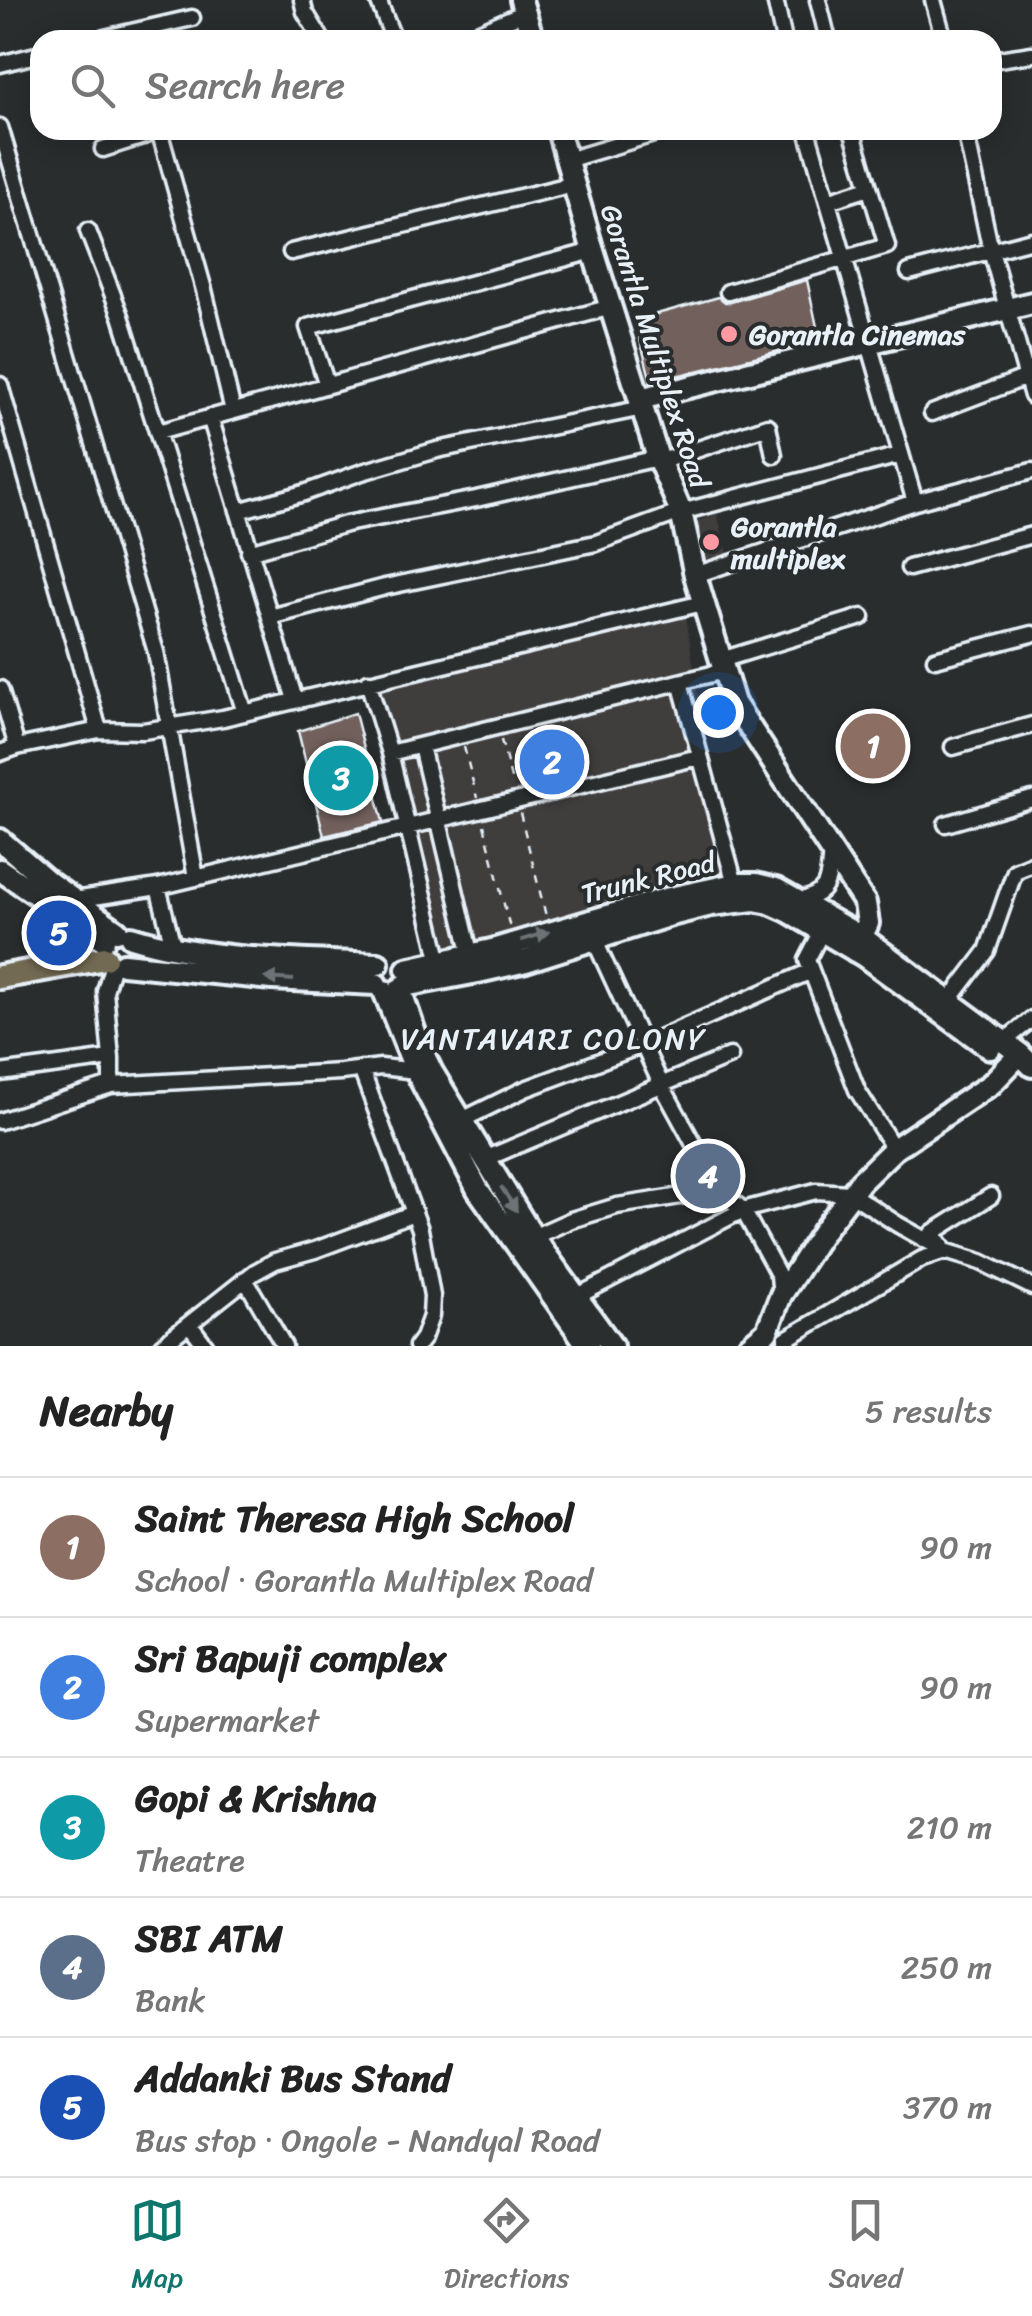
<!DOCTYPE html>
<html lang="en">
<head>
<meta charset="utf-8">
<style>
  :root { --surface:#fff; --page:#f2f2f2; --text:#222; --muted:#767676; --line:#e0e0e0; --accent:#0f766e }
  body { margin:0; font-family:Sriracha,sans-serif; background:var(--page); color:var(--text) }
  .you { position:absolute; left:718px; top:712px; width:35px; height:35px; margin:-25px; border:8px solid #fff; border-radius:50%; background:#1a73e8; box-shadow:0 0 0 15px #1a73e833 }
  .badge { display:grid; place-items:center; width:65px; height:65px; border-radius:50%; background:var(--accent); color:#fff; font-size:32px; font-weight:700 }
  .pin { position:absolute; translate:-50% -50%; border:5px solid #fff; box-shadow:0 2px 10px #0006 }
  .list { margin:0; padding:0; list-style:none }
  h2 { display:flex; justify-content:space-between; align-items:center; height:130px; margin:0; padding:0 40px; font-size:42px }
  h2 small { font-size:32px; font-weight:400; color:var(--muted) }
  .list li { display:grid; grid-template-columns:65px 1fr auto; gap:30px; align-items:center; box-sizing:border-box; height:140px; padding:0 40px; border-top:2px solid var(--line) }
  .list b { display:block; font-size:38px; white-space:nowrap }
  .list p { margin:0; font-size:32px; white-space:nowrap; color:var(--muted) }
  .list em { font-size:32px; font-style:normal; color:var(--muted) }
  .icon { flex:none; width:55px; height:55px; fill:none; stroke:currentColor; stroke-width:2; stroke-linecap:round; stroke-linejoin:round }
  .map { position:relative; flex:none; width:1032px; height:1346px; overflow:hidden }
  .search { position:absolute; background:var(--surface); box-shadow:0 5px 25px #0003; left:30px; right:30px; top:30px; height:110px; display:flex; align-items:center; gap:25px; box-sizing:border-box; padding:0 35px; border-radius:30px; color:var(--muted); font-size:38px }
  .sheet { height:830px; background:var(--surface) }
  nav { display:flex; justify-content:space-around; align-items:center; box-sizing:border-box; height:140px; border-top:2px solid var(--line); background:var(--surface); font-size:28px; color:var(--muted) }
  nav a { display:grid; justify-items:center; gap:5px }
  nav .on { color:var(--accent) }
  .map>svg:first-child { display:block }
  .built { fill:#403c3c }
  .building { fill:#72605c; stroke:#e8f1f8; stroke-width:2.5 }
  .lines { fill:none; stroke-linecap:round; stroke-linejoin:round }
  .street-casing { stroke:#e8f1f8; stroke-width:21 }
  .secondary-casing { stroke:#e8f1f8; stroke-width:28 }
  .primary-casing { stroke:#e8f1f8; stroke-width:30 }
  .path { stroke:#e8f1f8; stroke-width:2.5; stroke-dasharray:8 8; stroke-linecap:butt }
  .street { stroke:#2a2d2e; stroke-width:14 }
  .secondary { stroke:#2a2d2e; stroke-width:20 }
  .primary { stroke:#736b52; stroke-width:22 }
  .oneway { fill:#6c7275 }
  .poi-dot { fill:#ff9aa2; stroke:#2a2d2e; stroke-width:4 }
  .labels { text-anchor:middle; dominant-baseline:central; stroke-width:8; stroke-linejoin:round; paint-order:stroke }
  .poi-label { font-size:28px; font-weight:bold; fill:#e8f1f8; stroke:#2a2d2e; text-anchor:start }
  .street-label { font-size:28px; fill:#e8f1f8; stroke:#2a2d2e }
  .neighbourhood-label { font-size:30px; letter-spacing:2.5px; fill:#e8f1f8; stroke:#2a2d2e }
</style>
</head>
<body>
<div class="map">
<svg width="1032" height="1346" viewBox="0 0 1032 1346">
  <rect width="100%" height="100%" fill="#2a2d2e"/>
  <filter id="ink" filterUnits="userSpaceOnUse"><feTurbulence type="fractalNoise" baseFrequency=".01" numOctaves="2"/><feDisplacementMap in="SourceGraphic" scale="20" xChannelSelector="R" yChannelSelector="G"/><feConvolveMatrix kernelMatrix="1 2 1 2 8 2 1 2 1" color-interpolation-filters="sRGB"/></filter>
  <g filter="url(#ink)">
    <!-- built -->
    <path class="built" d="M717 514 730 561 703 567 691 523Z
      M686 617 726 881 445 955 377 688Z"/>
    <!-- building -->
    <path class="building" d="M807 280 820 341 651 382 635 320 719 297 725 302H731Z
      M355 713 383 822 324 836 298 731Z"/>
    <g class="lines">
      <!-- street casing -->
      <g class="street-casing">
        <path id="street" d="M302 0 305 12 322 40
          M378 0 394 40
          M775 0 784 40
          M818 0 828 40
          M933 0 944 40
          M96 40 192 18
          M461 40 525 12
          M992 60 1032 54
          M0 64 40 54
          M0 127 156 652 196 878
          M159 130 204 290 233 411
          M807 130 915 502
          M965 130 991 251 1032 396
          M103 149 159 131
          M567 160 667 130
          M828 201 869 188
          M88 231 121 316 245 713
          M291 252 574 184
          M909 272 1032 240
          M728 292 887 246 852 130
          M0 385 99 730
          M327 385 308 327 593 251
          M932 413 1032 375
          M210 417 295 700
          M158 432 611 307
          M659 462 768 426 774 455
          M238 511 304 493 362 472 437 450 643 408
          M249 552 346 524 476 499 658 458
          M909 568 1032 535
          M695 575 915 502 1032 471
          M270 617 385 587 596 543 681 512 900 455
          M935 659 1032 634
          M721 660 862 617
          M368 682 390 753 441 967
          M680 682 735 884
          M0 689 17 747
          M421 746 469 948
          M953 747 1032 725
          M0 753 17 747 99 730 143 731 223 718 703 603
          M390 753 724 671
          M946 824 1032 799
          M158 887 173 946
          M74 900 158 887 699 757
          M798 901C831 894 828 880 831 850
          M822 931 807 960 857 1090 894 1149
          M594 939 661 1084 719 1190
          M949 1001 987 951 1015 871 1032 864
          M1003 1042 1032 1019
          M111 1058 105 991 113 964
          M361 1069 420 1229 432 1296 431 1316 423 1338 417 1346
          M0 1073 111 1058V1085
          M462 1120 525 1089 648 1043 811 971
          M0 1121 111 1085 341 1072 381 1067 416 1071 422 1069
          M485 1159 730 1056
          M533 1237 571 1220 617 1206 719 1190 743 1210 779 1276 781 1295
          M942 1246 932 1233 991 1196
          M245 1279 284 1346
          M570 1300 743 1210 816 1191 850 1193 897 1224 945 1251
          M189 1324 206 1346
          M786 1339 922 1259 945 1251 981 1262 1032 1287
          M161 1346 255 1272 275 1261 315 1250 414 1213"/>
      </g>
      <!-- secondary casing -->
      <g class="secondary-casing">
        <path id="secondary" d="M521 0 533 40
          M558 130 593 251 658 458 681 512 695 575 734 703 865 903 868 923 855 951
          M640 399 1032 303
          M0 840 51 884 117 931
          M0 870 104 940
          M131 937C209 961 296 960 378 964
          M123 964 272 979 376 984
          M407 969 492 950 665 899 735 884H756L776 889 863 938 1020 1054 1032 1066
          M404 986 478 972 526 961 671 915 711 905 754 900 770 903 788 911 864 956 990 1048
          M400 989 420 1047 432 1072 533 1237 612 1346
          M384 991 416 1071 478 1190 588 1346
          M749 1346 767 1331 781 1295 823 1231 861 1181 894 1149 991 1084 1020 1054"/>
      </g>
      <!-- primary casing -->
      <g class="primary-casing">
        <path id="primary" d="M0 977 105 958"/>
      </g>
      <!-- path -->
      <path class="path" d="M501 740 513 786
        M464 747 477 798
        M520 813 546 916
        M484 825 510 928"/>
      <!-- street -->
      <use href="#street" class="street"/>
      <!-- secondary -->
      <use href="#secondary" class="secondary"/>
      <!-- primary -->
      <use href="#primary" class="primary"/>
    </g>
    <!-- one-way arrows -->
    <defs><path id="oneway-solid" d="M-6-.8H1V-3.2L6.5 0L1 3.2V.8H-6Z" transform="scale(2.5)"/></defs>
    <g class="oneway">
      <use href="#oneway-solid" transform="translate(535 936) rotate(-17)"/>
      <use href="#oneway-solid" transform="translate(279 979) rotate(-176)"/>
      <use href="#oneway-solid" transform="translate(509 1199) rotate(57)"/>
    </g>
  </g>
  <!-- markers -->
  <g class="poi-dot">
    <circle cx="729" cy="334" r="10"/>
    <circle cx="711" cy="542" r="10"/>
  </g>
  <g class="labels">
    <!-- poi labels -->
    <g class="poi-label">
      <text x="749" y="334">Gorantla Cinemas</text>
      <text x="731" y="526">Gorantla<tspan x="731" dy="32">multiplex</tspan></text>
    </g>
    <!-- street labels -->
    <g class="street-label">
      <text transform="translate(655 346) rotate(72)">Gorantla Multiplex Road</text>
      <text transform="translate(648 878) rotate(-14)">Trunk Road</text>
    </g>
    <!-- neighbourhood labels -->
    <g class="neighbourhood-label">
      <text x="554" y="1039">VANTAVARI COLONY</text>
    </g>
  </g>
</svg>
<div class="you"></div>
<div class="pin badge" style="left:873px;top:746px;background:#8d6e63">1</div>
<div class="pin badge" style="left:552px;top:762px;background:#3f7fe0">2</div>
<div class="pin badge" style="left:341px;top:778px;background:#0f9aa8">3</div>
<div class="pin badge" style="left:708px;top:1176px;background:#5c6f8a">4</div>
<div class="pin badge" style="left:59px;top:933px;background:#1a4fb4">5</div>
<div class="search"><svg class="icon" aria-label="search" viewBox="0 0 24 24"><circle cx="10" cy="10" r="6"/><path d="M15 15l6 6"/></svg>Search here</div>
</div>
<section class="sheet">
<h2>Nearby<small>5 results</small></h2>
<ul class="list">
<li><span class="badge" style="background:#8d6e63">1</span><div><b>Saint Theresa High School</b><p>School · Gorantla Multiplex Road</p></div><em>90 m</em></li>
<li><span class="badge" style="background:#3f7fe0">2</span><div><b>Sri Bapuji complex</b><p>Supermarket</p></div><em>90 m</em></li>
<li><span class="badge" style="background:#0f9aa8">3</span><div><b>Gopi &amp; Krishna</b><p>Theatre</p></div><em>210 m</em></li>
<li><span class="badge" style="background:#5c6f8a">4</span><div><b>SBI ATM</b><p>Bank</p></div><em>250 m</em></li>
<li><span class="badge" style="background:#1a4fb4">5</span><div><b>Addanki Bus Stand</b><p>Bus stop · Ongole - Nandyal Road</p></div><em>370 m</em></li>
</ul>
</section>
<nav>
<a class="on"><svg class="icon" aria-label="map" viewBox="0 0 24 24"><path d="M3 6l6-2 6 2 6-2v14l-6 2-6-2-6 2zM9 4v14M15 6v14"/></svg>Map</a>
<a><svg class="icon" aria-label="directions" viewBox="0 0 24 24"><path d="M12 3l9 9-9 9-9-9zM9 14v-3h6M13 9l2 2-2 2"/></svg>Directions</a>
<a><svg class="icon" aria-label="saved" viewBox="0 0 24 24"><path d="M7 4h10v16l-5-4-5 4z"/></svg>Saved</a>
</nav>
</body>
</html>
